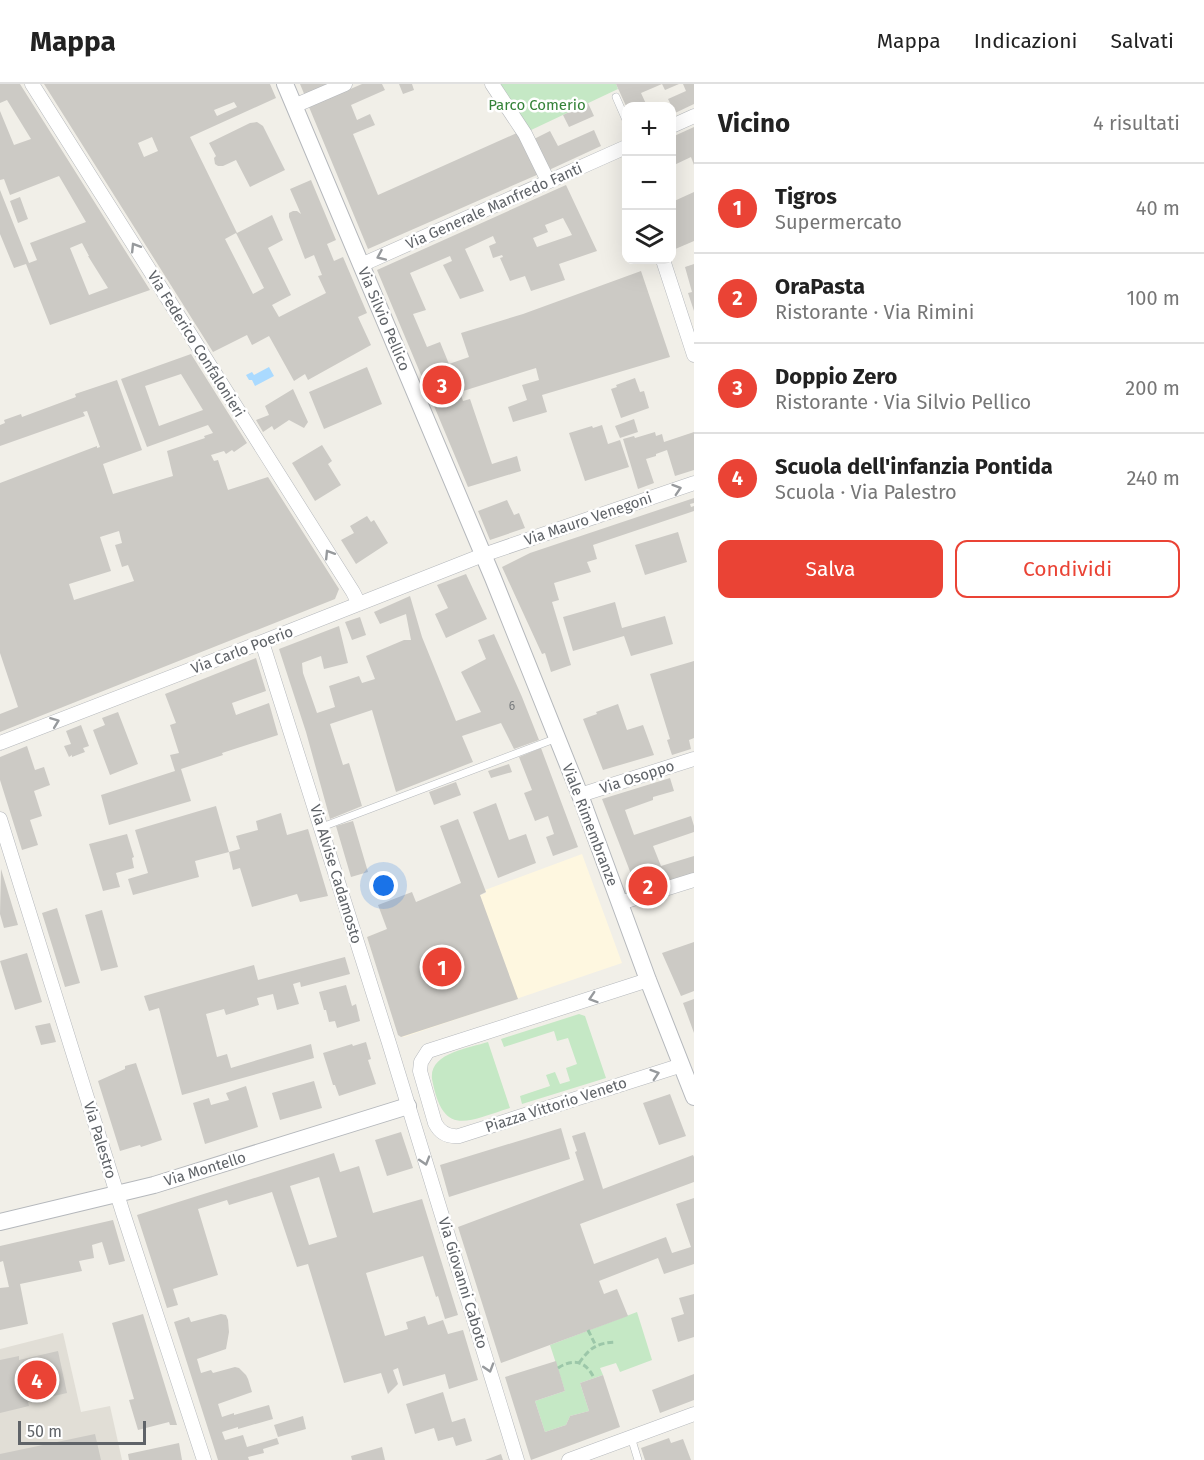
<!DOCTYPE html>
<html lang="it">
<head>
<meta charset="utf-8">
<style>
  :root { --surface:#fff; --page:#f6f6f6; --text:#222; --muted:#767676; --line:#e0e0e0; --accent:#ea4335 }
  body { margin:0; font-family:"Fira Sans",sans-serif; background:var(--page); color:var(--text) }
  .controls { position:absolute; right:18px; top:18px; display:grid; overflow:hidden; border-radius:12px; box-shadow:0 6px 24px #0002 }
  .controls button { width:54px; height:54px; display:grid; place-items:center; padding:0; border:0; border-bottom:2px solid var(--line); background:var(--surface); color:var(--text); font:30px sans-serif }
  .scale { position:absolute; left:18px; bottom:15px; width:128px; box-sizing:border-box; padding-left:6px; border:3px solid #5f6368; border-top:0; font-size:16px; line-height:21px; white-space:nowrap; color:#5f6368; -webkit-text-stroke:4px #fff; paint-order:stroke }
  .you { position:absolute; left:384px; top:802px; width:21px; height:21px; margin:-15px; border:4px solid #fff; border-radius:50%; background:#1a73e8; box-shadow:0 0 0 9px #1a73e833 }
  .badge { display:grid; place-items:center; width:39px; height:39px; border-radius:50%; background:var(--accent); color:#fff; font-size:20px; font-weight:700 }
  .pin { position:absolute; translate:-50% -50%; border:3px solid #fff; box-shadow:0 2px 6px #0006 }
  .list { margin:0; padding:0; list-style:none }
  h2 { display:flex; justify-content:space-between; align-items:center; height:78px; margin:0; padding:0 24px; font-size:26px }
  h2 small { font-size:20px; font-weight:400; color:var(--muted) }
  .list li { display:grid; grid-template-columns:39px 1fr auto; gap:18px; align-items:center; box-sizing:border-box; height:90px; padding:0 24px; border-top:2px solid var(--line) }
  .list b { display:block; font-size:22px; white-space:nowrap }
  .list p { margin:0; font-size:20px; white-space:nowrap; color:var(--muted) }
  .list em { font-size:20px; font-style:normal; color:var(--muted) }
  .actions { display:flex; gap:12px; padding:18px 24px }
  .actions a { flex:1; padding:14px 0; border:2px solid var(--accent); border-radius:12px; text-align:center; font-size:21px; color:var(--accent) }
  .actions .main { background:var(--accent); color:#fff }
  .icon { flex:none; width:33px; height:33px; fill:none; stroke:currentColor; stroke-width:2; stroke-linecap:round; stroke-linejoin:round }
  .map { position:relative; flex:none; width:694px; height:1376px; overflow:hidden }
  header { display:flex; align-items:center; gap:36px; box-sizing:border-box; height:84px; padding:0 30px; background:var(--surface); border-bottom:2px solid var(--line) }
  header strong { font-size:28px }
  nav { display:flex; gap:33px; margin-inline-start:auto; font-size:21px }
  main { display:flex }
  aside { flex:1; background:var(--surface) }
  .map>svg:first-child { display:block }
  .commercial { fill:#fef7e0 }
  .education { fill:#e1ded6 }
  .green { fill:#c5e8c5 }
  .water { fill:#aadaff }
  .building { fill:#cccac5; fill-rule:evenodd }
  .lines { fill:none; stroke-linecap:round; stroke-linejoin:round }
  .service-casing { stroke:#b5b8bc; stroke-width:8 }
  .minor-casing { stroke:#b5b8bc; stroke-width:15 }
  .tertiary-casing { stroke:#b5b8bc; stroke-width:18 }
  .path { stroke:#9cc7a9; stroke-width:3; stroke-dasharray:6 3; stroke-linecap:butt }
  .service { stroke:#fff; stroke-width:7 }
  .minor { stroke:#fff; stroke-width:14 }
  .tertiary { stroke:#fff; stroke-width:16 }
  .oneway { stroke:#979a9d }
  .labels { text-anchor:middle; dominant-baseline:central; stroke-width:5; stroke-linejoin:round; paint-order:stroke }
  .number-label { font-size:12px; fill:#7a7d7f }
  .park-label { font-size:15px; fill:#348238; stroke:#fff }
  .street-label { font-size:15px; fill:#5f6368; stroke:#fff }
</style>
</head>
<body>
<header>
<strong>Mappa</strong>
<nav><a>Mappa</a><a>Indicazioni</a><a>Salvati</a></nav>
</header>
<main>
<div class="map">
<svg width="694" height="1376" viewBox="0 0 694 1376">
  <rect width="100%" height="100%" fill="#f1efe8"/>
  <!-- commercial -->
  <path class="commercial" d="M582 770 622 879 404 953 400 952 367 853 467 816 486 809 485 806Z"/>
  <!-- education -->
  <path class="education" d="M63 1249 81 1328 110 1322 122 1376H0V1265Z"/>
  <!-- green -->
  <path class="green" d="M498 0H616L618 5 529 47Z
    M579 930 585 932 606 994 522 1020 520 1012 550 1002 546 991 555 988 560 1000 570 997 566 984 577 980 568 954 557 957 554 947 504 963 501 955Z
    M488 958 510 1024C465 1038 443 1053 432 995 429 969 469 964 488 958Z
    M637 1228 652 1276 620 1288 616 1279 600 1284 603 1291 580 1299 589 1327 570 1332 566 1341 545 1348 535 1317 565 1307 550 1261Z"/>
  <!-- water -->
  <path class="water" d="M269 283 274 292 255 302 252 296H249L246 291 252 288 254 291Z"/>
  <!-- building -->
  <path class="building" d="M0 0H20L150 206 50 241 26 180 14 184 0 150V106L29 179 37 176 30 159 86 138 59 92 10 111 4 95 0 96V27L14 61 31 55 7 16 0 19ZM82 159 89 172H88L108 204 89 211 70 164Z
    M44 0H270L276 14 190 53 237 149 272 131 283 156 268 164 291 211 272 221 279 233 326 209 318 192 322 191 314 171 305 175 289 133V129L293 127H297L301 130 290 105 311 96 336 156 327 160 334 177 343 173 367 229 358 233 371 261 308 296 305 290 294 297 269 252 252 261 247 251 213 268ZM234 18 237 23 217 32 214 26ZM152 53 158 67 144 73 138 59ZM236 149 264 204 253 210 225 155Z
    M300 0H332L305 12Z
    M362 0H382L385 6 351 21 357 36 370 30 375 41 353 50 378 111 519 48 539 90 368 165 309 23Z
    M399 0H412L414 6 403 10Z
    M616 0H679L665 6 662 0 641 9 647 22H626Z
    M683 0H694V20L675 29 668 15 686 7Z
    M588 19 594 32 569 43 563 31Z
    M257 38 263 42 285 86 250 103 236 76 223 82H218L215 80 214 74 216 72 209 59 250 39Z
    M694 43V81L691 73 672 82V53Z
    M594 46 601 62 549 86 534 55 550 47 558 62Z
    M566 101 597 167 559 180 565 196 531 207 525 192 510 197 500 174 503 173 502 171 493 174 489 162 496 159 493 152 465 165 484 207 460 215 443 181 452 177 450 172 410 189 426 226 413 230 427 263 440 258 449 280 469 273 461 249 523 230 641 187 670 273 542 311 547 328 513 338 508 323 527 316 522 301 539 296 536 284 460 308 463 317 470 315 492 380 517 372 521 387 468 403 377 186ZM563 134 572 151 537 163 533 154 548 148 545 141Z
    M694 108V157L673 166 672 118Z
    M20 113 28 135 18 139 10 117Z
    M694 180V227L688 209 692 208 685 183Z
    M191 270 247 359 234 368 232 366 226 370 224 367 211 371 214 377 218 376 228 406 268 393 339 505 335 515 0 648V630L18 623 0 569V399L97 362V364L100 363 87 327 83 328 85 332 0 362V341L5 339 4 336 21 330 22 333 76 313 75 310 117 296 142 366 103 380 113 410 173 392 167 367 205 354 204 352 213 349 208 341 147 363 121 295ZM181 290 203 326 159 342 145 302ZM119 447 122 459 115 461 122 483 128 481 134 497 74 516 69 500 111 487 100 453Z
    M367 283 382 320 324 345 309 308Z
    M635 294 640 308 644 307 649 324 621 334 611 305 617 303 616 301Z
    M293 305 308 338 304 344 289 336 274 346 272 342 263 348 256 336 269 331 265 322Z
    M634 335 638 348 620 354 615 342Z
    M602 341 608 360 620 356 629 383 585 397 569 349 592 342 593 344Z
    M655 348 656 352 662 350 664 358 694 348V386L675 392 667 366 656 370V372L646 375 654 399 638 405 623 355 634 352 635 354Z
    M322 361 332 377 328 380 341 401 315 417 292 379Z
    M694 414V419L690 420 691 423 694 422V427L593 461 597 475 587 478 591 488 554 499 559 516 552 518 571 581 551 588 545 569 542 570 502 483 530 469Z
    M507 416 514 431 519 429 525 444 490 456 478 427Z
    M367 432 371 438 374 436 388 459 356 480 341 456 354 449 350 442Z
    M678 448 687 478 645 491 635 461Z
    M466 490 487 535 446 554 435 530 448 524 437 501Z
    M410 512 422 553 456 637 481 628 461 588 486 575 478 556 494 550 522 613 539 656 514 665 501 639 462 652 473 678 396 708 372 626 330 640 343 681 349 679 362 722 330 735 306 648 279 565 339 542 348 579 324 585 321 572 302 579 303 589 317 629 335 623 329 602 359 592 362 599 375 595 366 572 404 556H411L406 530 380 540 374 528Z
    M615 518 622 544 665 532 673 560 631 572 624 552 573 567 563 533Z
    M360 533 366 551 352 556 345 538Z
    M256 574 266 607 232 619 236 631 269 619 278 651 222 669 223 671 181 685 191 717 109 741 101 711 175 687 170 671 179 669 170 641 176 639 165 610Z
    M694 577V654L689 656 691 665 672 671 667 656 670 655 650 590Z
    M618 620 627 646 643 641 654 671 603 686 583 635 597 630 596 628Z
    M118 628 138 680 110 691 93 646 105 641 102 634Z
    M81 641 89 662 83 664 85 668 72 673V671L69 673 64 662 71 660 66 647Z
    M27 662 35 686 44 683 50 701 34 707 42 732 30 736 38 761 22 766 0 696V673Z
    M541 664 578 763 553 772 546 753 554 750 548 732 535 737 524 709 532 706 519 673Z
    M509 680 512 688 491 694 488 687Z
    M670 694 674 707 653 713V716L625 726 634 751 691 732 694 742V748L653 762 661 782 694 772V790L638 808 602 715Z
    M456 698 461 711 434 721 429 708Z
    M496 719 509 756 526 750 536 779 498 794 473 728Z
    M216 722 229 768 240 765 236 752 258 746 256 737 281 729 287 751 308 745 328 812 300 818 297 810 252 823 240 784 233 786 229 768 195 777 199 793 133 811 128 795 148 789 135 746Z
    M458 735 486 808 480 811 518 915 401 953 398 951 367 853 387 845 378 821 412 808 416 818 461 799 440 742Z
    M353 737 368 788 351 793 336 742Z
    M127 750 134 773 132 774 134 784 116 789 120 803 103 807 89 760Z
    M1 785 18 841 4 844 0 830Z
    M57 824 80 899 65 903 42 829Z
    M102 826 118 883 101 887 85 831Z
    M694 858V907L681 912 662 869Z
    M27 869 42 918 15 926 0 877Z
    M345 873 350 890 301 903 300 898 293 900 299 920 277 926 273 910 257 914 259 921 226 931 224 925 206 930 217 973 227 970 231 984 311 960 314 974 182 1011 159 924 149 927 144 912 254 881 258 896Z
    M346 901 352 922 356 920 360 937 337 944 335 937 329 938 326 926H324L319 908Z
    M694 915V949L683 919Z
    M50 939 56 958 41 961 35 942Z
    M366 958 371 975 368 976 376 1000 339 1012 335 1001H333L323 969 352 960 353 962Z
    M136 979 162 1056 141 1063 140 1061 120 1067 98 997 125 985V982Z
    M314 997 322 1024 280 1036 272 1009Z
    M246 1002 258 1043 205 1060 193 1019 209 1014 211 1021 229 1016 226 1009Z
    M670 1010 686 1052 659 1061 643 1019Z
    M561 1044 570 1075 449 1113 440 1081Z
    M401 1048 413 1084 387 1092 375 1056Z
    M585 1048 603 1105 693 1071 694 1073V1098L580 1140 594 1180 666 1153 672 1169 691 1163 676 1120 694 1114V1180L664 1190 658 1174 599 1197 604 1210 617 1205 628 1232 501 1279 458 1143 584 1096 575 1068 577 1067 572 1052Z
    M334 1069 340 1088 359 1082 373 1129 422 1115 458 1231 445 1235 438 1212 436 1213 423 1172 366 1189 385 1252 408 1245 406 1238 425 1232 428 1241 443 1236 448 1250 463 1246 478 1296 449 1305 445 1290 403 1302 398 1284 393 1286 398 1300 388 1310 381 1289 344 1299 308 1180 297 1183 272 1108 229 1121 227 1116 198 1125 218 1191 173 1205 178 1221 167 1224 137 1131ZM319 1093 337 1153 309 1161 290 1102Z
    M113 1136 125 1177 109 1181 102 1158 92 1161 94 1174 79 1177 82 1187 20 1200 28 1240 0 1246V1204L9 1203 3 1177 0 1178V1162Z
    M694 1210V1253L678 1258 671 1234 684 1230 679 1214Z
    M143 1230 177 1341H170L169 1338 138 1346 129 1316 134 1315 112 1239Z
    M221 1230 226 1231 228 1236 229 1248 226 1265 197 1275 201 1289 211 1286 213 1289 235 1283 239 1284 246 1291 248 1295 252 1308 218 1320 222 1333 234 1329V1331L269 1321 273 1335 238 1345V1343L222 1348 225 1356 243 1351 247 1363 277 1354 279 1360 263 1365 264 1369 248 1373 249 1376H218L174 1238 189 1233 191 1238Z
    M58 1267 67 1309 28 1318 29 1322 0 1329V1276L19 1272V1276Z
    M556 1277 565 1307 535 1317 545 1348 566 1341 570 1332 589 1327 580 1299 603 1291 620 1343 531 1376 505 1293Z
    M694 1290V1316L660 1329 652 1306Z
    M443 1308 452 1338 465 1334 472 1357 456 1362 453 1353 438 1357 434 1344 415 1350 406 1320Z
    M303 1332 306 1345 278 1353 274 1341Z
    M95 1350 101 1376H0V1370Z
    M669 1354 671 1359 683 1355 691 1376H645L641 1364Z
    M179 1359 182 1376H129L128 1370Z
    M382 1363 385 1376H352L351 1372Z
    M501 1370 503 1376H485Z"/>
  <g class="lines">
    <!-- service casing -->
    <g class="service-casing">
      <path id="service" d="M616 13 626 36
        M322 743 557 654
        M631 1353 638 1376"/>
    </g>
    <!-- minor casing -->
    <g class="minor-casing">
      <path id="minor" d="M32 0 353 508 359 520
        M492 0 525 50 548 97
        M294 22 345 0
        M672 42 694 32
        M663 176 694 271
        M361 181 626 63
        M262 558 389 959 517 1376
        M0 659 262 558 483 471 694 399
        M580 711 694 675
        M0 735 123 1129 204 1376
        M620 819 694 796
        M648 896 428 967 421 978 420 987 435 1039C440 1049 448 1053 459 1052L682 981
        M569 1376 694 1330"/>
    </g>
    <!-- tertiary casing -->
    <g class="tertiary-casing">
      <path id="tertiary" d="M285 0 493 494 580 711 648 896 694 1013
        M0 1138 154 1101 408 1022"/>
    </g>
    <!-- path -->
    <path class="path" d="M588 1246 596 1262
      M579 1279C590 1264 596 1259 616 1258
      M558 1284C573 1274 586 1277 594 1294"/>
    <!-- service -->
    <use href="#service" class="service"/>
    <!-- minor -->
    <use href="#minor" class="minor"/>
    <!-- tertiary -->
    <use href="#tertiary" class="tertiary"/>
  </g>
  <!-- one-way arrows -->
  <defs><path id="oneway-chevron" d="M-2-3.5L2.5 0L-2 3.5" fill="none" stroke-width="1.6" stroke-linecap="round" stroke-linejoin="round" transform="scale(1.5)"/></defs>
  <g class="oneway">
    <use href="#oneway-chevron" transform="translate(135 163) rotate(-122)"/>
    <use href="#oneway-chevron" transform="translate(381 172) rotate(156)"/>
    <use href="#oneway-chevron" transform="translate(677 405) rotate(-18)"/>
    <use href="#oneway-chevron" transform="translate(329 470) rotate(-122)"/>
    <use href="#oneway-chevron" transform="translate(55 638) rotate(-21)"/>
    <use href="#oneway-chevron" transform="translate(593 914) rotate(162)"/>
    <use href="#oneway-chevron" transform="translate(655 990) rotate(-18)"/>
    <use href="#oneway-chevron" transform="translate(425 1077) rotate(73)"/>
    <use href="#oneway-chevron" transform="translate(489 1284) rotate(73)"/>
  </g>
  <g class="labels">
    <!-- number labels -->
    <g class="number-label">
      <text x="512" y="622">6</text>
    </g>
    <!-- park labels -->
    <g class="park-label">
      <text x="537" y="21">Parco Comerio</text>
    </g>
    <!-- street labels -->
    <g class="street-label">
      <text transform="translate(494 122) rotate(-24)">Via Generale Manfredo Fanti</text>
      <text transform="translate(384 235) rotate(67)">Via Silvio Pellico</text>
      <text transform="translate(196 260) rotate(58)">Via Federico Confalonieri</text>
      <text transform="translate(588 435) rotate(-19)">Via Mauro Venegoni</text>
      <text transform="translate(242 566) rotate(-21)">Via Carlo Poerio</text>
      <text transform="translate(637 693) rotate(-18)">Via Osoppo</text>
      <text transform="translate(590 741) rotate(69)">Viale Rimembranze</text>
      <text transform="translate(336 790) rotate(73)">Via Alvise Cadamosto</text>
      <text transform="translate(556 1021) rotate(-18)">Piazza Vittorio Veneto</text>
      <text transform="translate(100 1056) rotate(73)">Via Palestro</text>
      <text transform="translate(205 1085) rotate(-17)">Via Montello</text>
      <text transform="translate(463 1199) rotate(73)">Via Giovanni Caboto</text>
    </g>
  </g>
</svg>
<div class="controls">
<button>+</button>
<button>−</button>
<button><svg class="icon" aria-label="layers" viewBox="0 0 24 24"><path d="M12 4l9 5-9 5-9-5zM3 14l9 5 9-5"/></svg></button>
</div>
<div class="scale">50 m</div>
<div class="you"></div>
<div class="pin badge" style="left:442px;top:883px">1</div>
<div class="pin badge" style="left:648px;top:802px">2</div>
<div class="pin badge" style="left:442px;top:301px">3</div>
<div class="pin badge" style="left:37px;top:1296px">4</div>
</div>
<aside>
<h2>Vicino<small>4 risultati</small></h2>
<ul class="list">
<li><span class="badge">1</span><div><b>Tigros</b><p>Supermercato</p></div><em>40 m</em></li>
<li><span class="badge">2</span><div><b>OraPasta</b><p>Ristorante · Via Rimini</p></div><em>100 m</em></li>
<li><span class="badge">3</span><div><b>Doppio Zero</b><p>Ristorante · Via Silvio Pellico</p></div><em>200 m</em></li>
<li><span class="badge">4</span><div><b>Scuola dell'infanzia Pontida</b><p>Scuola · Via Palestro</p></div><em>240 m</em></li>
</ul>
<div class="actions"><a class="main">Salva</a><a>Condividi</a></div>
</aside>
</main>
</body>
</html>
